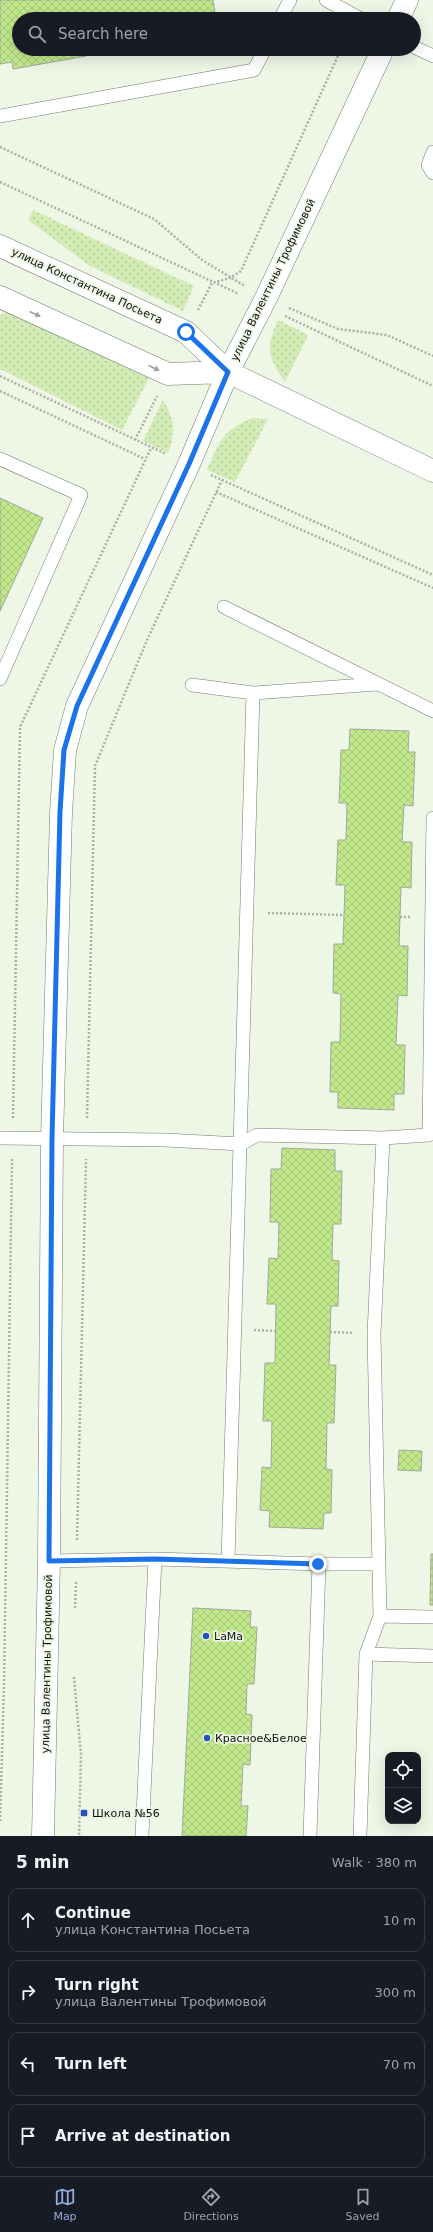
<!DOCTYPE html>
<html lang="en">
<head>
<meta charset="utf-8">
<style>
  :root { --surface:#171b24; --page:#242831; --text:#f1f3f6; --muted:#9ea1a6; --line:#363941; --accent:#95abdd }
  body { margin:0; font-family:"DejaVu Sans",sans-serif; background:var(--page); color:var(--text) }
  .controls { position:absolute; right:12px; bottom:12px; display:grid; overflow:hidden; border-radius:8px; box-shadow:0 4px 16px #0002 }
  .controls button { width:36px; height:36px; display:grid; place-items:center; padding:0; border:0; border-bottom:1px solid var(--line); background:var(--surface); color:var(--text); font:20px sans-serif }
  .stop { position:absolute; width:12px; height:12px; margin:-9px; border:3px solid #1a73e8; border-radius:50%; background:#fff }
  .stop.end { background:#1a73e8; border-color:#fff; box-shadow:0 1px 4px #0008 }
  .list { margin:0; padding:0; list-style:none }
  h2 { display:flex; justify-content:space-between; align-items:center; height:52px; margin:0; padding:0 16px; font-size:17px }
  h2 small { font-size:13px; font-weight:400; color:var(--muted) }
  .list li { display:grid; grid-template-columns:26px 1fr auto; gap:12px; align-items:center; box-sizing:border-box; height:64px; margin:0 8px 8px; padding:0 8px; border:1px solid var(--line); border-radius:12px }
  .list b { display:block; font-size:15px; white-space:nowrap }
  .list p { margin:0; font-size:13px; white-space:nowrap; color:var(--muted) }
  .list em { font-size:13px; font-style:normal; color:var(--muted) }
  .icon { flex:none; width:22px; height:22px; fill:none; stroke:currentColor; stroke-width:2; stroke-linecap:round; stroke-linejoin:round }
  .map { position:relative; flex:none; width:433px; height:1836px; overflow:hidden }
  .search { position:absolute; background:var(--surface); box-shadow:0 4px 16px #0002; left:12px; right:12px; top:12px; height:44px; display:flex; align-items:center; gap:10px; box-sizing:border-box; padding:0 14px; border-radius:22px; color:var(--muted); font-size:15px }
  .sheet { height:340px; background:var(--surface) }
  nav { display:flex; justify-content:space-around; align-items:center; box-sizing:border-box; height:56px; border-top:1px solid var(--line); background:var(--surface); font-size:11px; color:var(--muted) }
  nav a { display:grid; justify-items:center; gap:2px }
  nav .on { color:var(--accent) }
  .map>svg:first-child { display:block }
  .grass { fill:url(#grass-dots) }
  .building { fill:url(#building-cross-hatch); stroke:#a0a899 }
  .lines { fill:none; stroke-linecap:round; stroke-linejoin:round }
  .service-casing { stroke:#757b6d; stroke-width:14 }
  .minor-casing { stroke:#757b6d; stroke-width:23 }
  .path { stroke:#aab0a3; stroke-width:2.5; stroke-dasharray:2 2; stroke-linecap:butt }
  .service { stroke:#fff; stroke-width:13 }
  .minor { stroke:#fff; stroke-width:22 }
  .oneway { fill:#9fa09e }
  .route { stroke:#1a73e8; stroke-width:5 }
  .poi-dot { fill:#2452bf; stroke:#eef6e6; stroke-width:1.5 }
  .labels { text-anchor:middle; dominant-baseline:central; stroke-width:3.5; stroke-linejoin:round; paint-order:stroke }
  .street-label { font-size:11px; fill:#10120d; stroke:#eef6e6 }
  .poi-label { font-size:11px; fill:#10120d; stroke:#eef6e6; text-anchor:start }
</style>
</head>
<body>
<div class="map">
<svg width="433" height="1836" viewBox="0 0 433 1836">
  <defs>
    <pattern id="grass-dots" width="8" height="8" patternUnits="userSpaceOnUse"><rect width="8" height="8" fill="#d3ebb5"/><path d="M2 2h.1M6 6h.1" fill="none" stroke="#b4c89a" stroke-width="1.8" stroke-linecap="round"/></pattern>
    <pattern id="building-cross-hatch" width="8" height="8" patternUnits="userSpaceOnUse"><rect width="8" height="8" fill="#c1e98c"/><path d="M0 0l8 8M0 8l8-8" fill="none" stroke="#a5c778"/></pattern>
  </defs>
  <rect width="100%" height="100%" fill="#eef6e6"/>
  <!-- grass -->
  <path class="grass" d="M33 210 194 286 183 311 90 266 28 220Z
    M8 312 149 378 122 430 0 369V315Z
    M278 320 308 335 285 382C268 357 265 348 278 320Z
    M163 400C175 420 176 432 168 453L143 441Z
    M252 418 268 419 235 482 207 470C220 441 222 431 252 418Z"/>
  <!-- building -->
  <path class="building" d="M0 0H213L216 19H19V49H85L86 56 13 69 12 62 0 64Z
    M0 498 43 518 0 611Z
    M350 729 409 731 408 752H415L413 806 404 805 402 842H412L411 888 401 887 399 946H408L407 996 398 995 396 1045H405L404 1094H394V1110L338 1108V1092H330L331 1042H340L341 994 333 993 334 944H343L345 885H336L338 840H346L347 803H339L341 750H349Z
    M282 1148 335 1150V1171H342L341 1224H333L332 1260 339 1261 338 1306H331L329 1365H336L334 1423H327L326 1469 332 1470 331 1513H324L323 1529 269 1527 270 1511 260 1510 262 1467 271 1468 272 1421H263L265 1363H275L276 1304H267L269 1258 278 1259 279 1222H270L271 1169H281Z
    M399 1450 422 1451 421 1471 398 1470Z
    M431 1554H433V1605H430Z
    M193 1608 251 1611 250 1627H257L254 1684H247L246 1714 252 1715 250 1765 243 1764 241 1806H248L246 1836H182Z"/>
  <g class="lines">
    <!-- service casing -->
    <g class="service-casing">
      <path id="service" d="M326 0 361 19
        M280 19 290 0
        M414 47 433 56
        M0 116 254 70 265 49
        M433 152 428 165 433 173
        M0 459 81 495 0 679
        M224 607 433 711
        M192 685 253 693 377 684
        M0 1138 165 1140 241 1144 257 1135 383 1138 429 1135 433 818
        M49 1561 155 1559
        M228 1561 253 693
        M380 1616 433 1617
        M366 1654 433 1656
        M142 1836 155 1559 319 1564H379
        M310 1836 319 1564
        M360 1836 366 1654 380 1616 374 1334 383 1138"/>
    </g>
    <!-- minor casing -->
    <g class="minor-casing">
      <path id="minor" d="M398 19 407 0
        M0 246 186 332 228 372 433 471
        M0 297 168 374 228 372
        M43 1836 49 1561 52 1139 61 813 65 750 77 706 189 464 228 372 266 298 383 49"/>
    </g>
    <!-- path -->
    <path class="path" d="M0 147 154 219 202 260 245 286
      M0 182 239 294
      M289 308 338 329 387 335 433 356
      M198 310 212 283 230 278 241 271 341 49
      M285 316 433 386
      M0 376 166 454
      M0 391 145 459
      M135 440 157 396
      M211 475 433 575
      M216 492 433 588
      M268 913 344 915
      M400 917H412
      M13 1118 20 727 151 448
      M87 1118 95 766 147 640 222 480
      M254 1330 276 1331
      M330 1332 353 1333
      M77 1540 86 1159
      M75 1608 76 1581
      M74 1677 81 1755 79 1836
      M0 1821 4 1686 12 1159"/>
    <!-- service -->
    <use href="#service" class="service"/>
    <!-- minor -->
    <use href="#minor" class="minor"/>
  </g>
  <!-- one-way arrows -->
  <defs><path id="oneway-solid" d="M-6-.8H1V-3.2L6.5 0L1 3.2V.8H-6Z"/></defs>
  <g class="oneway">
    <use href="#oneway-solid" transform="translate(35 314) rotate(25)"/>
    <use href="#oneway-solid" transform="translate(154 368) rotate(25)"/>
  </g>
  <g class="lines">
    <!-- route -->
    <path class="route" d="M186 332 228 372 189 464 77 706 64 750 60 812 52 1139 49 1561 155 1559 318 1564"/>
  </g>
  <!-- markers -->
  <g class="poi-dot">
    <circle cx="206" cy="1636" r="4"/>
    <circle cx="207" cy="1738" r="4"/>
    <rect x="80" y="1809" width="8" height="8" rx="2"/>
  </g>
  <g class="labels">
    <!-- street labels -->
    <g class="street-label">
      <text transform="translate(273 280) rotate(-64)">улица Валентины Трофимовой</text>
      <text transform="translate(87 286) rotate(25)">улица Константина Посьета</text>
      <text transform="translate(47 1664) rotate(-89)">улица Валентины Трофимовой</text>
    </g>
    <!-- poi labels -->
    <g class="poi-label">
      <text x="214" y="1636">LaMa</text>
      <text x="215" y="1738">Красное&amp;Белое</text>
      <text x="92" y="1813">Школа №56</text>
    </g>
  </g>
</svg>
<div class="controls">
<button><svg class="icon" aria-label="locate" viewBox="0 0 24 24"><circle cx="12" cy="12" r="6"/><path d="M12 2v4M12 18v4M2 12h4M18 12h4"/></svg></button>
<button><svg class="icon" aria-label="layers" viewBox="0 0 24 24"><path d="M12 4l9 5-9 5-9-5zM3 14l9 5 9-5"/></svg></button>
</div>
<div class="stop" style="left:186px;top:332px"></div>
<div class="stop end" style="left:318px;top:1564px"></div>
<div class="search"><svg class="icon" aria-label="search" viewBox="0 0 24 24"><circle cx="10" cy="10" r="6"/><path d="M15 15l6 6"/></svg>Search here</div>
</div>
<section class="sheet">
<h2>5 min<small>Walk · 380 m</small></h2>
<ul class="list">
<li><svg class="icon" aria-label="ahead" viewBox="0 0 24 24"><path d="M12 20V5M6 11l6-6 6 6"/></svg><div><b>Continue</b><p>улица Константина Посьета</p></div><em>10 m</em></li>
<li><svg class="icon" aria-label="right" viewBox="0 0 24 24"><path d="M7 20v-9h11M14 6l5 5-5 5"/></svg><div><b>Turn right</b><p>улица Валентины Трофимовой</p></div><em>300 m</em></li>
<li><svg class="icon" aria-label="left" viewBox="0 0 24 24"><path d="M17 20v-9H6M10 6l-5 5 5 5"/></svg><div><b>Turn left</b></div><em>70 m</em></li>
<li><svg class="icon" aria-label="arrive" viewBox="0 0 24 24"><path d="M6 21V4h12l-3 4 3 4H6"/></svg><div><b>Arrive at destination</b></div></li>
</ul>
</section>
<nav>
<a class="on"><svg class="icon" aria-label="map" viewBox="0 0 24 24"><path d="M3 6l6-2 6 2 6-2v14l-6 2-6-2-6 2zM9 4v14M15 6v14"/></svg>Map</a>
<a><svg class="icon" aria-label="directions" viewBox="0 0 24 24"><path d="M12 3l9 9-9 9-9-9zM9 14v-3h6M13 9l2 2-2 2"/></svg>Directions</a>
<a><svg class="icon" aria-label="saved" viewBox="0 0 24 24"><path d="M7 4h10v16l-5-4-5 4z"/></svg>Saved</a>
</nav>
</body>
</html>
